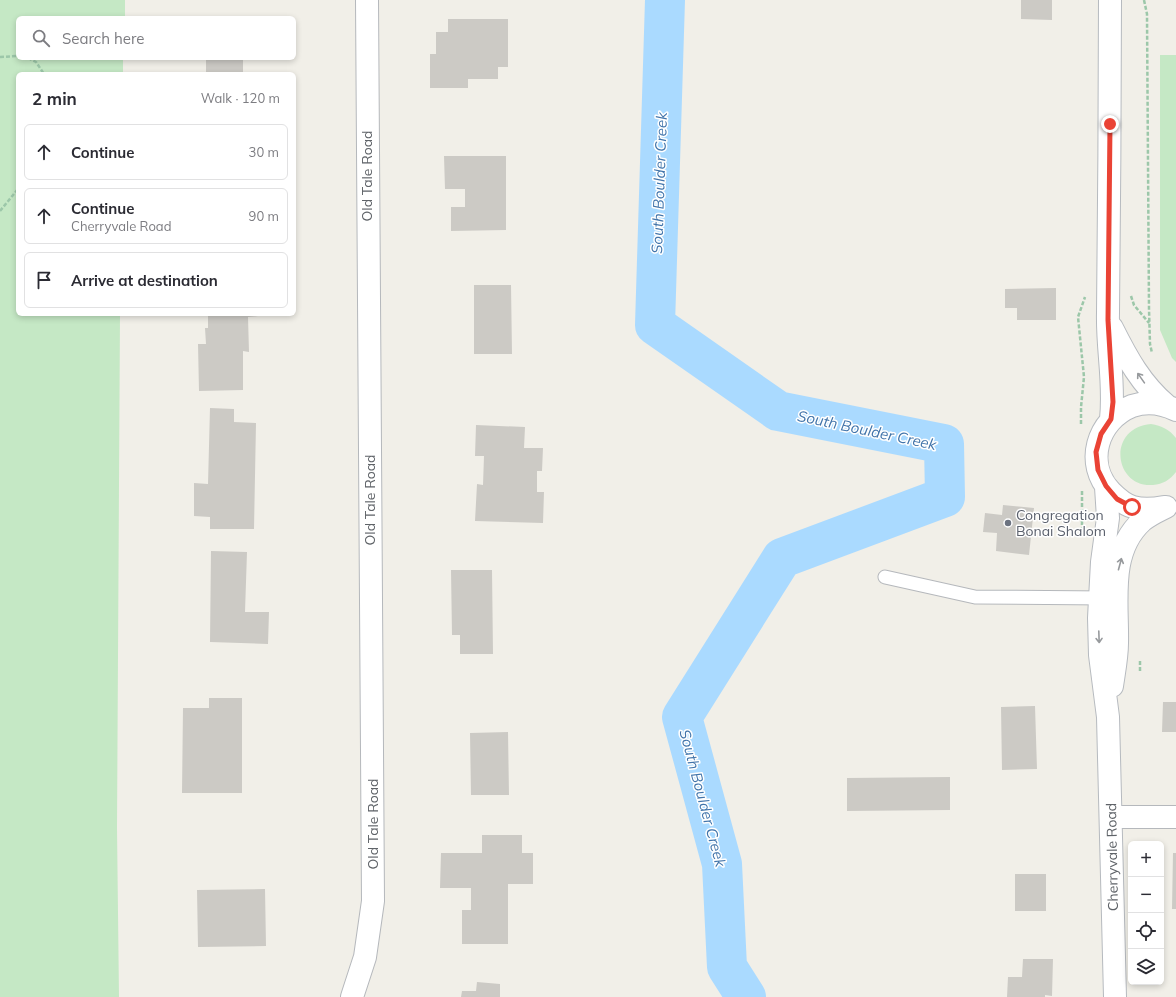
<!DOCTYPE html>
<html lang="en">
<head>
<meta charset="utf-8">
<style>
  :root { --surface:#fff; --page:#f7f7f7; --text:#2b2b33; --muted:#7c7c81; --line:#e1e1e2 }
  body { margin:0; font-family:Mulish,sans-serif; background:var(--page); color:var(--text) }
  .controls { position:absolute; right:12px; bottom:12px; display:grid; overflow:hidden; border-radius:6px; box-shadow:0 2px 6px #0003 }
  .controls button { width:36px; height:36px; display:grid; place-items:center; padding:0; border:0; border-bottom:1px solid var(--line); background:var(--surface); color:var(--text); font:20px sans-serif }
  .stop { position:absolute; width:12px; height:12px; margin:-9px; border:3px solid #ea4335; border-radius:50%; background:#fff }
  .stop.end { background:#ea4335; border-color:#fff; box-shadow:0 1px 4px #0008 }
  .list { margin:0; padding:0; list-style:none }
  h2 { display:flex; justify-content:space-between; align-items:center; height:52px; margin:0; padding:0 16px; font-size:17px }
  h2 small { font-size:13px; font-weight:400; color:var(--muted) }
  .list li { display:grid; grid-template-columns:26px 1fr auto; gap:12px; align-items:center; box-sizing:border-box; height:56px; margin:0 8px 8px; padding:0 8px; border:1px solid var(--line); border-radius:6px }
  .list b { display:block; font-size:15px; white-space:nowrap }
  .list p { margin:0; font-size:13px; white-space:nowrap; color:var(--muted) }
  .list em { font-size:13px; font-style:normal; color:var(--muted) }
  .icon { flex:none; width:22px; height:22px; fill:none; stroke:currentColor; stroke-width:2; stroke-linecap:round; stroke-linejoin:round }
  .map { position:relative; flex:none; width:1176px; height:997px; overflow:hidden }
  .search { position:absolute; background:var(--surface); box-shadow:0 2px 6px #0003; left:16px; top:16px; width:280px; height:44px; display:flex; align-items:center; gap:10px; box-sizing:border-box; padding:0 14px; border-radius:6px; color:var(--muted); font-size:15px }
  .panel { position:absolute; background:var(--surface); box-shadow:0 2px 6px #0003; left:16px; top:72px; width:280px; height:244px; border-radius:6px }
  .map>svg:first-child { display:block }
  .green { fill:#c5e8c5 }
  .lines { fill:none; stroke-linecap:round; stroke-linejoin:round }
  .river { stroke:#aadaff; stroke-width:40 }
  .building { fill:#cccac5 }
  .lane-casing { stroke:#b5b8bc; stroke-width:15 }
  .street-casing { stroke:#b5b8bc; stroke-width:24 }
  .secondary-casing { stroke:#b6babf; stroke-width:24 }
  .path { stroke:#9cc7a9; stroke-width:2.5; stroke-dasharray:4 2; stroke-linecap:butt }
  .lane { stroke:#fff; stroke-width:13 }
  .street { stroke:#fff; stroke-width:22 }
  .secondary { stroke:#fff; stroke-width:22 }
  .oneway { stroke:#979a9d }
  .route { stroke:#ea4335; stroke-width:5 }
  .worship-dot { fill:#6b7280; stroke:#fff; stroke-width:1.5 }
  .labels { text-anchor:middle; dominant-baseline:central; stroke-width:3; stroke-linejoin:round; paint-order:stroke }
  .street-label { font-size:14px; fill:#5f6368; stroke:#fff }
  .worship-label { font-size:14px; fill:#5b616d; stroke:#fff; text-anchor:start }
  .water-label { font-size:15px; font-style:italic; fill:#4174aa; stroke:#fff }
</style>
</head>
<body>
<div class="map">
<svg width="1176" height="997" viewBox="0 0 1176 997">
  <rect width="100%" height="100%" fill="#f1efe8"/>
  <!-- green -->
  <path class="green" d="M0 0H125V18H18V58H123V74H18V314H120L117 828 119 997H0Z
    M1160 55H1176V362L1172 358 1160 330Z
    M1151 424C1162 426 1169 429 1176 438V472C1170 480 1163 484 1153 485 1114 488 1106 428 1151 424Z"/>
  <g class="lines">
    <!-- river -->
    <path class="river" d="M665 0 655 325 778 411 944 444 945 497 782 558 682 717 722 864 727 967 746 997"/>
  </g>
  <!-- building -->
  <path class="building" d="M1021 0H1052V20L1021 19Z
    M448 19H508V67H498V79H468V88H430V54H436V32H448Z
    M206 58H243V74H206Z
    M444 156H506V230L451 231V207H465V189H445Z
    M474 285H511L512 354H474Z
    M1056 288V320H1017V308H1005V289Z
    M208 314H260L258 316 248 317 249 352 243 351V390L199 391 198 344H206L205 328H208Z
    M210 408 234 409V422L256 423 254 529H210V517L194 516V483L208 484Z
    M476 425 525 427 524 448H543L542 471H537V492H544L543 523 475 521 477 484 483 485 484 456H475Z
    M1003 505 1034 508 1029 555 996 551 997 533 983 532 985 513 1002 515Z
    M211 551 247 552 245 612H269L268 644 210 642Z
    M451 570H492L493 654H460V635H452Z
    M209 698H242V793H182L183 708H209Z
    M1163 702H1176V732H1162Z
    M1035 706 1037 769 1002 770 1001 707Z
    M508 732 509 795H471L470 733Z
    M950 777V810L847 811V778Z
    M482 835H522V853H533V884H508V944H462V910H471V888H440L441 853H482Z
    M1173 853H1176V909H1172Z
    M1015 874H1046V911H1015Z
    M265 889 266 946 198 947 197 890Z
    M1023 959H1053L1052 996 1045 995V997H1007L1008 977H1022Z
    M477 982 500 984V997H461L462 991H476Z"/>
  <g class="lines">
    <!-- lane casing -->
    <g class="lane-casing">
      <path id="lane" d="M885 577 975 597 1107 598"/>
    </g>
    <!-- street casing -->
    <g class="street-casing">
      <path id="street" d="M1111 817H1176
        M352 997 365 957 373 901 367 0"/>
    </g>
    <!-- secondary casing -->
    <g class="secondary-casing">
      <path id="secondary" d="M1110 0C1110 104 1109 209 1108 313 1107 349 1115 383 1111 419
        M1112 328C1127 358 1141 384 1167 406
        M1106 487 1108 518 1102 562 1099 618 1100 655 1108 717 1115 997
        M1164 507C1153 509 1144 510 1133 507 1125 505 1117 498 1111 492 1084 464 1097 420 1132 406 1147 401 1162 403 1176 410
        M1112 686C1114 672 1117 657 1117 643 1118 602 1108 552 1142 521 1149 515 1158 511 1166 507"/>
    </g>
    <!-- path -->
    <path class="path" d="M1144 0 1147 14 1149 309 1150 344 1152 353
      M0 57 18 56
      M28 58 36 62 44 74
      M0 211 18 189
      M1131 296 1134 305 1149 323
      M1081 424V407L1084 377 1078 317 1085 297
      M1082 491V534
      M1140 661V671"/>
    <!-- lane -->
    <use href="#lane" class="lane"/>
    <!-- street -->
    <use href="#street" class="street"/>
    <!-- secondary -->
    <use href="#secondary" class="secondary"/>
  </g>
  <!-- one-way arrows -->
  <defs><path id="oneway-shaft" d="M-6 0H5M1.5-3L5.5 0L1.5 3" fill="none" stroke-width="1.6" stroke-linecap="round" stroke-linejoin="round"/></defs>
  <g class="oneway">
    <use href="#oneway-shaft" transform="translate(1141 378) rotate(-125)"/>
    <use href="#oneway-shaft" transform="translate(1120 564) rotate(-75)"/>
    <use href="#oneway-shaft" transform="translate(1099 637) rotate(88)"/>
  </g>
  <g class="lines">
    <!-- route -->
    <path class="route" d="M1110 124 1108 320 1113 402 1111 419 1101 434 1096 452 1098 470 1106 486 1117 499 1132 507"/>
  </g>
  <!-- markers -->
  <circle class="worship-dot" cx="1008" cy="523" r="4"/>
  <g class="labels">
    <!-- street labels -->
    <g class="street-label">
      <text transform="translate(367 176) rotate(-90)">Old Tale Road</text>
      <text transform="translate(370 500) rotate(-90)">Old Tale Road</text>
      <text transform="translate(373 824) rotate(-90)">Old Tale Road</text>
      <text transform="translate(1112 857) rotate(-91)">Cherryvale Road</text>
    </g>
    <!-- worship labels -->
    <g class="worship-label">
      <text x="1016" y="515">Congregation<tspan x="1016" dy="16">Bonai Shalom</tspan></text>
    </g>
    <!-- water labels -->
    <g class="water-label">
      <text transform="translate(659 183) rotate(-88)">South Boulder Creek</text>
      <text transform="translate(867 430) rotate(12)">South Boulder Creek</text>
      <text transform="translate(703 798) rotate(75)">South Boulder Creek</text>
    </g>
  </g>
</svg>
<div class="controls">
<button>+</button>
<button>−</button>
<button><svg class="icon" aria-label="locate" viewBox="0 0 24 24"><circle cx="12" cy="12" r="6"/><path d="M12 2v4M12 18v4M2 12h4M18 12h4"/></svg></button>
<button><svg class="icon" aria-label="layers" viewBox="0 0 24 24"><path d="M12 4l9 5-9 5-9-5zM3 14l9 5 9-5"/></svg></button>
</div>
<div class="stop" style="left:1132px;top:507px"></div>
<div class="stop end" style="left:1110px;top:124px"></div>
<div class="search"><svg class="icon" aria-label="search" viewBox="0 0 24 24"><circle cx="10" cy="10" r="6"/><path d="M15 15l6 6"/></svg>Search here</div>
<section class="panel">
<h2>2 min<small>Walk · 120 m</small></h2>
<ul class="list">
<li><svg class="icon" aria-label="ahead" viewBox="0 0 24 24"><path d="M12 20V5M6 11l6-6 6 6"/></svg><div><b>Continue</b></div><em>30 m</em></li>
<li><svg class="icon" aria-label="ahead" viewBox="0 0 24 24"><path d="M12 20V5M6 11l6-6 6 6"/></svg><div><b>Continue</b><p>Cherryvale Road</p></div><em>90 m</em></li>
<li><svg class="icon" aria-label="arrive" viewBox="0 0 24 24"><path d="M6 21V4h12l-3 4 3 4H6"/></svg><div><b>Arrive at destination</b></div></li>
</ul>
</section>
</div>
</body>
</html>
